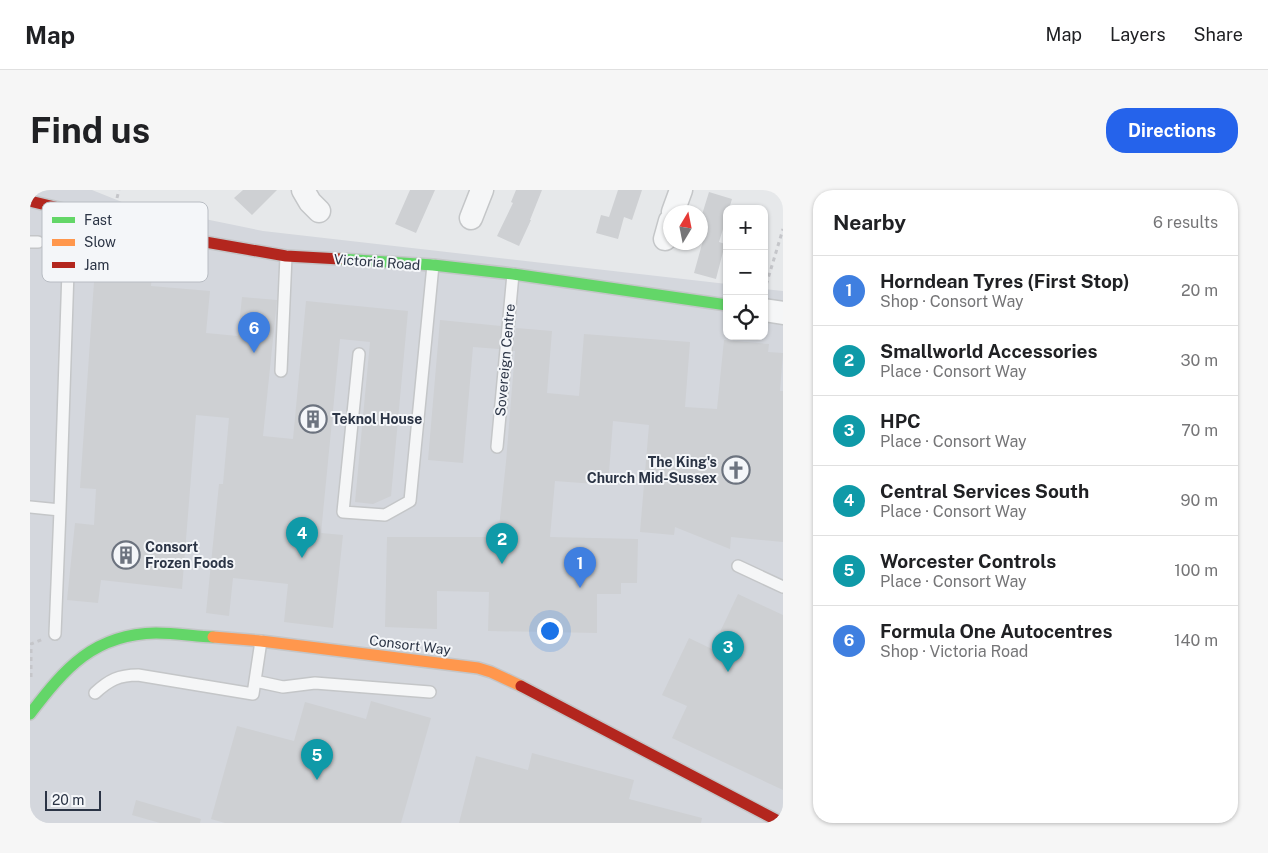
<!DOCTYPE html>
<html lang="en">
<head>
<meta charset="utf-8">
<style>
  :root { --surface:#fff; --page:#f6f6f6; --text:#202124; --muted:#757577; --line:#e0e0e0; --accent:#2563eb }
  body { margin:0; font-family:"Public Sans",sans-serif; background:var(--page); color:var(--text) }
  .controls { position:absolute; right:15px; top:15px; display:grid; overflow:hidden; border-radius:10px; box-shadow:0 1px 4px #0004 }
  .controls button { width:45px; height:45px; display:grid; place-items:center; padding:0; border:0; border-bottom:1px solid var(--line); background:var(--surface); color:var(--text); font:25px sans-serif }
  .compass { position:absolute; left:633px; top:15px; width:45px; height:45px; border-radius:50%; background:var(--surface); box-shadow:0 1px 4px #0004; rotate:10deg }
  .scale { position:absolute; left:15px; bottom:12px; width:56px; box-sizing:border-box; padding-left:5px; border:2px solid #2b3445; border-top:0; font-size:14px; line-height:18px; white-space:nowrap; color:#2b3445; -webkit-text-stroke:4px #f4f6f9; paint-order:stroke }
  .you { position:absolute; left:519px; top:440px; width:18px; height:18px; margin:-12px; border:4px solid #fff; border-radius:50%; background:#1a73e8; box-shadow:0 0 0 8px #1a73e833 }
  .badge { display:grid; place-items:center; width:32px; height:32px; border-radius:50%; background:var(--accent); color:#fff; font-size:16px; font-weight:700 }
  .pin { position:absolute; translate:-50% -41px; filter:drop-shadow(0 1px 2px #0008) }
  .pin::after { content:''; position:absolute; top:26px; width:18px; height:15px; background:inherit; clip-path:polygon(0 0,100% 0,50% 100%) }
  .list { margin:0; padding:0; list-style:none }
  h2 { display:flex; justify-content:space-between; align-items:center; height:65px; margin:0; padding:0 20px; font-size:21px }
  h2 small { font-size:16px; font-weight:400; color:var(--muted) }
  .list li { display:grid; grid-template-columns:32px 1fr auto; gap:15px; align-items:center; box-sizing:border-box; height:70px; padding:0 20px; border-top:1px solid var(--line) }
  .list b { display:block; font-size:19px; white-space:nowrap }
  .list p { margin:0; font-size:16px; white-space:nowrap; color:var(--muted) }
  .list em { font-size:16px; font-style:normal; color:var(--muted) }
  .icon { flex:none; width:28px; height:28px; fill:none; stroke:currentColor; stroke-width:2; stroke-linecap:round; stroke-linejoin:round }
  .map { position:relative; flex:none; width:753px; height:633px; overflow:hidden; border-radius:20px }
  header { display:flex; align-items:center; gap:30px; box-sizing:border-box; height:70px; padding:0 25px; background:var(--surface); border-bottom:1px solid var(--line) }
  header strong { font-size:24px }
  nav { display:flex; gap:28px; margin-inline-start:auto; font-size:18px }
  .intro { display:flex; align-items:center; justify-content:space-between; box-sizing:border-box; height:120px; padding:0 30px }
  h1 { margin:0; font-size:35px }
  .button { padding:12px 22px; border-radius:20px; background:var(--accent); color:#fff; font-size:18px; font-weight:700 }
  main { display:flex; gap:30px; padding:0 30px }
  aside { flex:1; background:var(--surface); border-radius:20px; box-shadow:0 1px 4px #0004 }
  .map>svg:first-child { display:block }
  .built { fill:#d4d7dd }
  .building { fill:#ced0d3 }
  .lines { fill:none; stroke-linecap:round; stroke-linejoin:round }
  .lane-casing { stroke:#c4c6c8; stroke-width:14 }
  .street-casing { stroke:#c4c6c8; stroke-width:25 }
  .fast-casing { stroke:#c4c6c8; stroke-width:14 }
  .slow-casing { stroke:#c4c6c8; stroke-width:14 }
  .jam-casing { stroke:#c4c6c8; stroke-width:14 }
  .path { stroke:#c5c6ca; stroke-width:3; stroke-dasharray:4 4; stroke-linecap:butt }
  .lane { stroke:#f5f6f7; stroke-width:11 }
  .street { stroke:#f5f6f7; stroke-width:22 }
  .fast { stroke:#63d668; stroke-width:11 }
  .slow { stroke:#ff974d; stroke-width:11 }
  .jam { stroke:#b3261e; stroke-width:11 }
  .labels { text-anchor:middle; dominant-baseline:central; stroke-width:4; stroke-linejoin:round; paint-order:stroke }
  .street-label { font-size:14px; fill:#2b3445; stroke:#f4f6f9 }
  .poi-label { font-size:14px; font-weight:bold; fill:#2b3445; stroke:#f4f6f9; text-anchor:start }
  .key { fill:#f4f6f9; stroke:#b8bcc3; stroke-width:1 }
  .key-label { font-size:14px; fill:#2b3445 }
</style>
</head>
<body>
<header>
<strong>Map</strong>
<nav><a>Map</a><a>Layers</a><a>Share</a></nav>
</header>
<div class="intro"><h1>Find us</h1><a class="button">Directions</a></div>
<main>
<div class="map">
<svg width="753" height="633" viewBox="0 0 753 633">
  <rect width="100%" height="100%" fill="#e6e8ea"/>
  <!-- built -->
  <path class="built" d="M0 0H62L92 12 233 41 697 94V146H734V99L753 101V633H0Z"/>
  <!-- building -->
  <path class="building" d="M213 0H247L222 25 204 8Z
    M380 0H405L386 43 365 34Z
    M486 0H512L500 30H501L489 56 467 46 483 13 481 12Z
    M588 0H612L602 30 594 27 588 49 566 43 571 25 579 27Z
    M679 2 702 9 699 19H697V26L689 52 695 54 686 89 664 83 677 36 670 34V31Z
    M65 77 122 81 121 96 180 101 176 143 208 146 212 107 247 110 233 246 263 249 276 111 378 121 361 306 343 314 325 312 340 152 310 149 291 343 313 345 303 438 254 432 258 394 203 388 199 426 176 423 189 294H193L199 228 166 225 152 399 71 390 68 413 37 410 45 333 64 335 66 299 50 298Z
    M410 130 471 136 469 159 443 157 433 273 398 270Z
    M486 138 522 141 517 203 549 206 554 144 660 152 655 217 687 219 694 150 739 154 738 162 753 163 750 201H753V352L701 347 700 359 645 337 644 345 610 342 619 235 583 231 578 295 525 291 520 347 608 349 607 393H591V404H567V443L458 441 459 402 407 401V439L355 437 357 347H468L476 272 485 161H483Z
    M708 404 753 425V600L642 548 657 516 632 505 659 448 682 459Z
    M341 511 401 528 371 633H195L181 629 207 536 264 551 275 512 336 529Z
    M502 563 604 590 599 609 672 628 671 633H429L446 566 498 580Z
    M106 610 171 629 170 633H130L102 625Z"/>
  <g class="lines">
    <!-- lane casing -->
    <g class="lane-casing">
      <path id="lane" d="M0 52H8
        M329 164 313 322 355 325 380 311 403 75
        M251 181 256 66
        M467 257 483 84
        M0 317 30 320
        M708 376 753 397
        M25 444 30 320 40 21
        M225 491 253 497 285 493 400 502
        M65 503C79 490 89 485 108 485L223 504 231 451"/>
    </g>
    <!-- street casing -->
    <g class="street-casing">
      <path id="street" d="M273 0 280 12 289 21
        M643 22 651 0
        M441 28 452 0
        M635 49 640 31
        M734 120 753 123"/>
    </g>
    <!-- fast casing -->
    <g class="fast-casing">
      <path id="fast" d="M310 69 403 75 483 84 697 115
        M0 524C35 478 64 444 126 443 145 443 164 446 183 447"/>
    </g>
    <!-- slow casing -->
    <g class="slow-casing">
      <path id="slow" d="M183 447 231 451 448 478 461 482 491 496"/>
    </g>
    <!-- jam casing -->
    <g class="jam-casing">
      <path id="jam" d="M0 11 158 49 256 66 310 69
        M491 496 752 633"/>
    </g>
    <!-- path -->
    <path class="path" d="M87 8 89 0
      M734 102 753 39
      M1 487V454L13 449"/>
    <!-- lane -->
    <use href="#lane" class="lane"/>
    <!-- street -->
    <use href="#street" class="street"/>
    <!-- fast -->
    <use href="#fast" class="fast"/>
    <!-- slow -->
    <use href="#slow" class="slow"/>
    <!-- jam -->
    <use href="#jam" class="jam"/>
  </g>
  <!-- icons -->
  <defs>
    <g id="building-ring" transform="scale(1.4375)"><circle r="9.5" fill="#f4f6f9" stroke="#6c737f" stroke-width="1.5"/><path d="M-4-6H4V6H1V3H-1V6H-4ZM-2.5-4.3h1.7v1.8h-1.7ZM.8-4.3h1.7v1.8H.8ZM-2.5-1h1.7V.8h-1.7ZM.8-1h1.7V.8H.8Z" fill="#6c737f"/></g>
    <g id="church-ring" transform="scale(1.4375)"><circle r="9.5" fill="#f4f6f9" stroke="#6c737f" stroke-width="1.5"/><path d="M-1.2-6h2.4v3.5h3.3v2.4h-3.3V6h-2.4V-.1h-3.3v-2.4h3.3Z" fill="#6c737f"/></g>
  </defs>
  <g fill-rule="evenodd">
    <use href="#building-ring" x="283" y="229"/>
    <use href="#church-ring" x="706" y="280"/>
    <use href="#building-ring" x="96" y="365"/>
  </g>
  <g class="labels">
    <!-- street labels -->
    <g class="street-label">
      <text transform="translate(347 72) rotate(4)">Victoria Road</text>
      <text transform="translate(475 170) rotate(-85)">Sovereign Centre</text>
      <text transform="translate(380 455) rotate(7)">Consort Way</text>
    </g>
    <!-- poi labels -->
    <g class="poi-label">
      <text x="302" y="229">Teknol House</text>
      <text x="687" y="272" text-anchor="end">The King's<tspan x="687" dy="16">Church Mid-Sussex</tspan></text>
      <text x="115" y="357">Consort<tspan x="115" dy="16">Frozen Foods</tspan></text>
    </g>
  </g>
  <!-- legend -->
  <rect x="12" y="12" width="166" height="80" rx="8" class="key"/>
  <rect x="22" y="27" width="23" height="6" fill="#63d668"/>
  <rect x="22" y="49" width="23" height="7" fill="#ff974d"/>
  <rect x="22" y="72" width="23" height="6" fill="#b3261e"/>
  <g class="key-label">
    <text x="54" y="35">Fast</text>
    <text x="54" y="57">Slow</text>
    <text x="54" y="80">Jam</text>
  </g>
</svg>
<div class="controls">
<button>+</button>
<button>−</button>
<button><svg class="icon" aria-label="locate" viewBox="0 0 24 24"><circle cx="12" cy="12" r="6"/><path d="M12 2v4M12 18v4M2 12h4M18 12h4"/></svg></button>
</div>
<svg class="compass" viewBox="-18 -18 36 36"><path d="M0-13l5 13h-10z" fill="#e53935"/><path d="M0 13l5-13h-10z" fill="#757577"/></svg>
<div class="scale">20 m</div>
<div class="you"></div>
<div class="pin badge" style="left:550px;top:398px;background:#3f7fe0">1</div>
<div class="pin badge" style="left:472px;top:374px;background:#0f9aa8">2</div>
<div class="pin badge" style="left:698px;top:482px;background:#0f9aa8">3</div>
<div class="pin badge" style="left:272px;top:368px;background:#0f9aa8">4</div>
<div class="pin badge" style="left:287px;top:590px;background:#0f9aa8">5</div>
<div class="pin badge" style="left:224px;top:163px;background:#3f7fe0">6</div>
</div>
<aside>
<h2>Nearby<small>6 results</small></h2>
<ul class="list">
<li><span class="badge" style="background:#3f7fe0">1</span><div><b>Horndean Tyres (First Stop)</b><p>Shop · Consort Way</p></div><em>20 m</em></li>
<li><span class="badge" style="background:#0f9aa8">2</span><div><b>Smallworld Accessories</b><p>Place · Consort Way</p></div><em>30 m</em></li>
<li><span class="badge" style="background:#0f9aa8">3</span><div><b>HPC</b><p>Place · Consort Way</p></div><em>70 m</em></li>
<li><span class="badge" style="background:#0f9aa8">4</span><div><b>Central Services South</b><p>Place · Consort Way</p></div><em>90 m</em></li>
<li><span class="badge" style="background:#0f9aa8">5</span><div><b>Worcester Controls</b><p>Place · Consort Way</p></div><em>100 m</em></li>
<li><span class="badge" style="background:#3f7fe0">6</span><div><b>Formula One Autocentres</b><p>Shop · Victoria Road</p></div><em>140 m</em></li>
</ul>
</aside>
</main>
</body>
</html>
